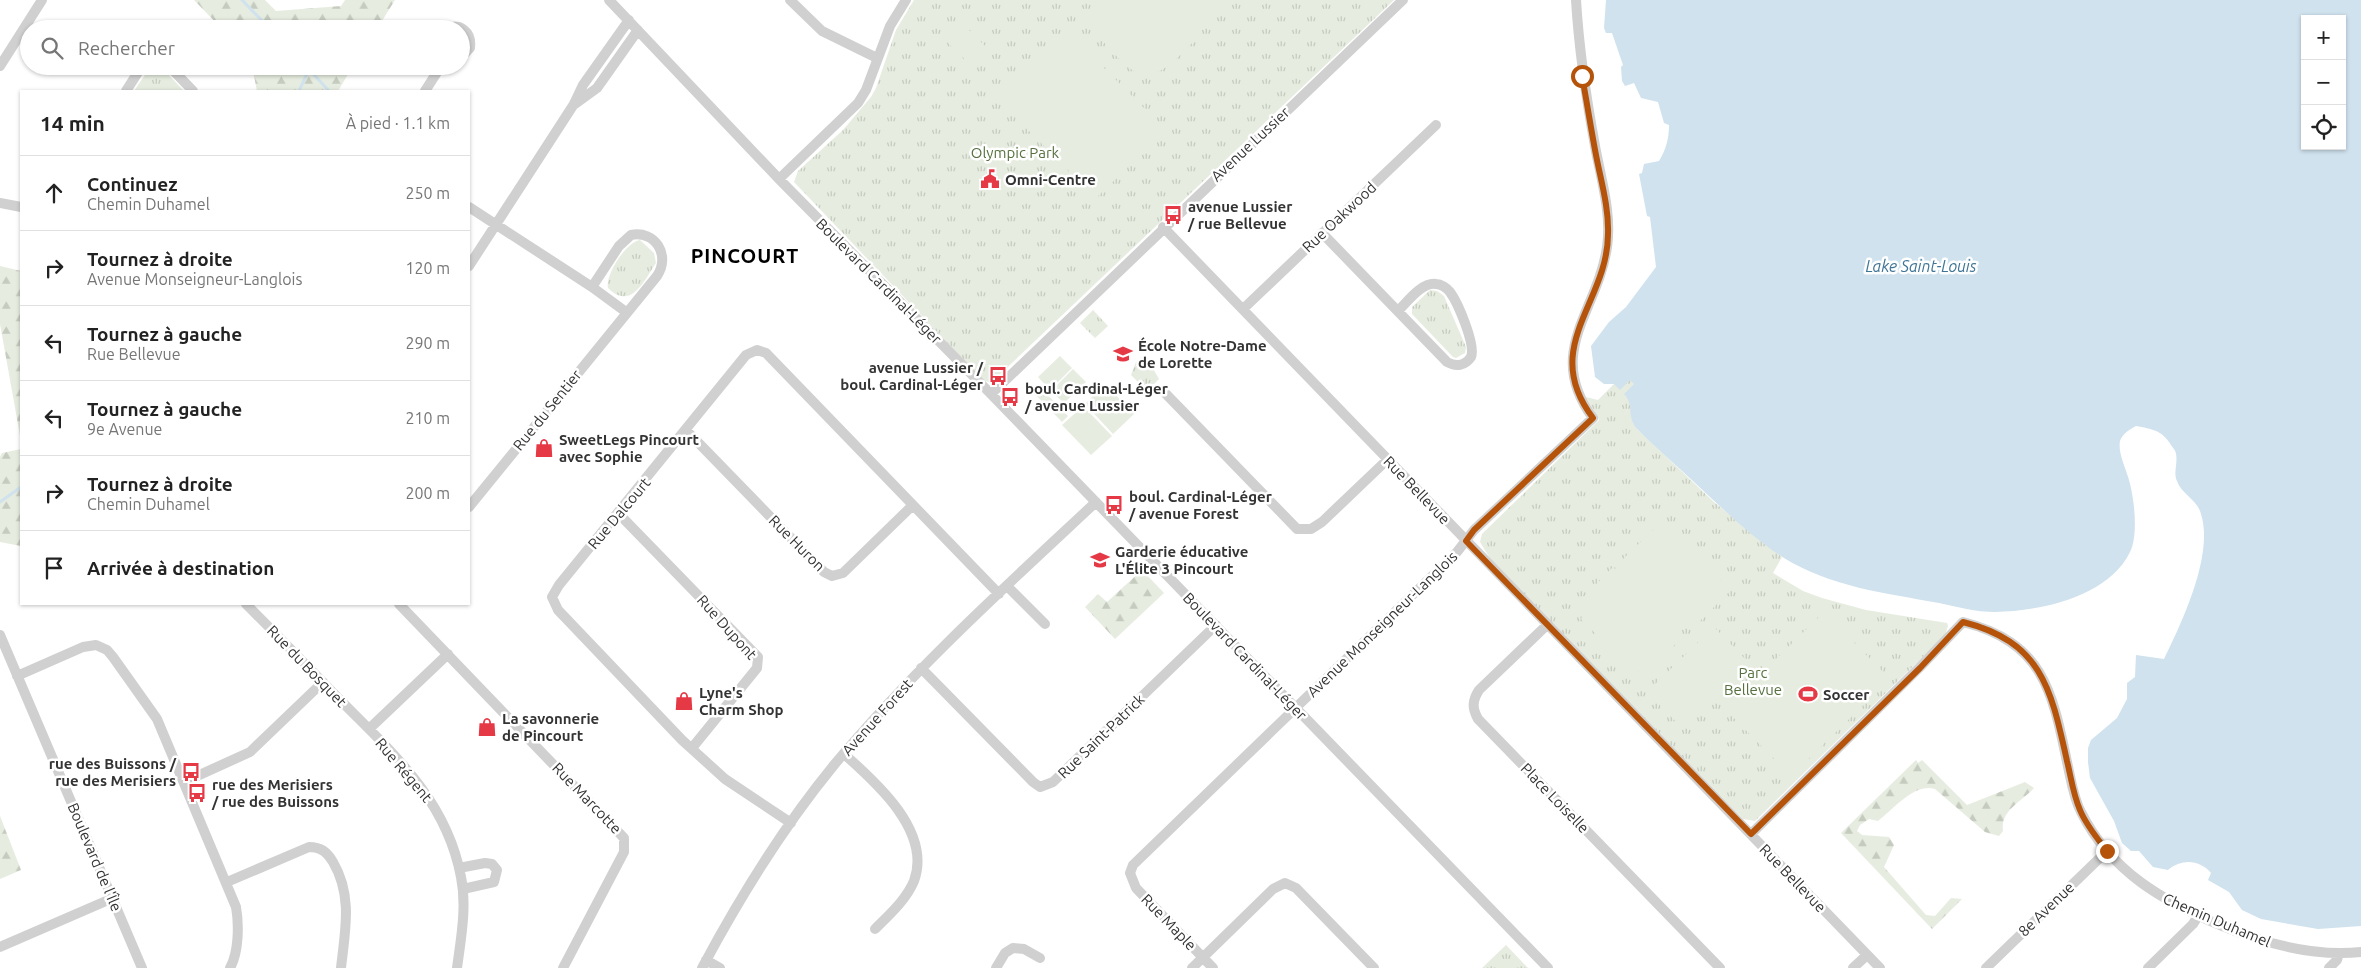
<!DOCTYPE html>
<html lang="fr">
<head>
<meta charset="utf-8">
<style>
  :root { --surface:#fff; --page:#f2f2f2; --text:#222; --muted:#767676; --line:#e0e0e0 }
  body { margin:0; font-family:Ubuntu,sans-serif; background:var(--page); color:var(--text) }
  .controls { position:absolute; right:15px; top:15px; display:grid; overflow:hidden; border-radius:0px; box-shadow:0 1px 4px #0004 }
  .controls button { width:45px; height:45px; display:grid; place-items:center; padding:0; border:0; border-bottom:1px solid var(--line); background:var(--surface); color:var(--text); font:25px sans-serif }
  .stop { position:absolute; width:15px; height:15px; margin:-11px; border:4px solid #b45309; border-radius:50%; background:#fff }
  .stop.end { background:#b45309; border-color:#fff; box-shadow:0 1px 5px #0008 }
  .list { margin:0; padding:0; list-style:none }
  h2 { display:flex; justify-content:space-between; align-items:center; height:65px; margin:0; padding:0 20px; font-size:21px }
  h2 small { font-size:16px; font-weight:400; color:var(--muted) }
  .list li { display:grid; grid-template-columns:32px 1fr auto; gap:15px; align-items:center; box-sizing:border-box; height:75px; padding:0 20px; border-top:1px solid var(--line) }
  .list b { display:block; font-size:19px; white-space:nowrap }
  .list p { margin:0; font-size:16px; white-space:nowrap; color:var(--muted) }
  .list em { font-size:16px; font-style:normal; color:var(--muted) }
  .icon { flex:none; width:28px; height:28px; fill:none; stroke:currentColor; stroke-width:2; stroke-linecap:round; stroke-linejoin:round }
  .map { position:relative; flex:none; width:2361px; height:968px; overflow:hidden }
  .search { position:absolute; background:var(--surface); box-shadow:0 1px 4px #0004; left:20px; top:20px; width:450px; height:55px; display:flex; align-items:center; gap:12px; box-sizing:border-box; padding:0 18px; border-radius:28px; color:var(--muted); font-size:19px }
  .panel { position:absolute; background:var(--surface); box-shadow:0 1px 4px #0004; left:20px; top:90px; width:450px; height:515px; border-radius:0px }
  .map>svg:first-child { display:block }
  .grass { fill:url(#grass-tufts) }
  .forest { fill:url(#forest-firs) }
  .pitch { fill:#e6ecdf }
  .water { fill:#cfe2ee; fill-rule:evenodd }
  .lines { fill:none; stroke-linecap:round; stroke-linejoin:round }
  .stream { stroke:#cfe2ee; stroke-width:3 }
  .minor { stroke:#d0d0d0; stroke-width:10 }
  .route { stroke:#b45309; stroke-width:6 }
  .labels { text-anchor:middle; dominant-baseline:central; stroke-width:5; stroke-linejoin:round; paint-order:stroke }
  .street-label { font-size:15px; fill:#333; stroke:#fff }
  .park-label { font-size:15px; fill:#56703f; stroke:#fff }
  .poi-label { font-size:15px; font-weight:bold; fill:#333; stroke:#fff; text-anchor:start }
  .water-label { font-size:16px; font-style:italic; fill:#3f7597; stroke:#fff }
  .district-label { font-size:20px; font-weight:bold; letter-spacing:1px; fill:#000; stroke:#fff }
</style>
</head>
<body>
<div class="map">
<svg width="2361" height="968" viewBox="0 0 2361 968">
  <defs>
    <pattern id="grass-tufts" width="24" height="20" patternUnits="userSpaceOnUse" patternTransform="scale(1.25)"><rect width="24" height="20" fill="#e6ecdf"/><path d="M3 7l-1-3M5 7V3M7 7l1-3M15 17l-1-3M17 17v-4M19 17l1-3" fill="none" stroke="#c6cbc0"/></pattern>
    <pattern id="forest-firs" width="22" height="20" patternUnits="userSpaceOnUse" patternTransform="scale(1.25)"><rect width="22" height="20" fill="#e6ecdf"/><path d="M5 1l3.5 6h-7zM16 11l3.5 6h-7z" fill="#c6cbc0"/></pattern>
  </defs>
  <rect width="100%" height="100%" fill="#fff"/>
  <!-- grass -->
  <path class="grass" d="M914 0H1394L995 379 988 382 982 379 794 182 798 171 843 130 871 97 876 88 896 30Z
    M151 66H160L184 91H134Z
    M640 240 654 253 656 263C644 281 631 311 608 288 605 275 626 242 640 240Z
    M1430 290 1437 291 1444 296 1466 347 1465 353 1456 358 1453 357 1412 314V307Z
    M1093 310 1108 326 1095 338 1080 323Z
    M1141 357 1152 367 1159 379 1154 384 1142 386 1131 375 1136 362Z
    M1631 380 1635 384 1626 396C1635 404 1627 415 1636 428L1714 502 1782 557 1773 573 1803 591 1822 598 1866 610 1947 623 1948 626 1945 635 1755 821 1743 819 1491 560 1480 542 1482 534 1599 420 1586 397 1598 400 1614 384Z
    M1040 387 1068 416 1062 422 1034 393Z
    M1506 945 1528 968H1482Z"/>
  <!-- forest -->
  <path class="forest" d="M194 0H265L276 11 341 6 345 0H395L377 29H222Z
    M252 66H353L338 91H257Z
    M0 266 21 271V441L0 324Z
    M21 449V546L0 542V457L2 453Z
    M1142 570 1164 593 1115 639 1085 607 1098 594 1107 602Z
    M1916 760 1918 763 1922 760 1967 805 2025 782 2034 788C2021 802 2000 811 2003 831L1999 836 1985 832 1935 789C1914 783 1894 809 1878 821L1869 819 1860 825 1857 831 1862 835 1889 837 1894 845 1884 867 1926 915 1935 916 1951 898 1962 899 1932 929 1841 833Z
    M0 816 21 870 0 879Z"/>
  <!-- pitch -->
  <path class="pitch" d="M1099 0H1212C1211 11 1208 21 1202 30 1192 46 1163 75 1144 77 1130 72 1094 37 1092 21 1091 13 1094 6 1099 0Z
    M963 24 991 52 975 69 946 41Z
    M1067 31 1166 130 1096 198 998 100Z
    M1060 356 1072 368 1050 390 1038 377Z
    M1073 369 1086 382 1064 403 1051 391Z
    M1105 384 1134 414 1113 434 1085 404Z
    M1083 406 1112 436 1091 455 1062 425Z
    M1662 521 1672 531 1675 528 1722 576 1719 579 1731 590 1692 629 1680 617 1673 624 1684 635 1644 677 1631 664 1628 667 1581 619 1582 617 1573 608 1613 567 1624 577 1632 569 1623 559Z
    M1824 612 1890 679 1791 776 1725 709Z
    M1714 627 1751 665 1683 729 1647 692Z"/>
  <!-- water -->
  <path class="water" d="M1606 0H2361V926L2318 929 2261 919 2242 910 2229 892 2208 880 2211 873C2199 859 2181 859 2168 870L2153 867 2139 851H2131L2122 843 2114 821 2090 778 2088 762V748L2091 740 2117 718 2127 699V683L2135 677 2136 655 2164 659C2182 622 2214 555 2201 514 2197 499 2182 495 2177 481 2173 473 2178 463 2176 454 2176 451 2173 448 2171 445 2162 430 2152 429 2136 426 2130 429 2122 434 2120 441 2118 452 2124 464 2127 474 2134 492 2139 535 2130 552 2108 597 2041 611 1995 612 1976 612 1957 607 1939 603 1885 593 1831 587 1784 558 1751 537 1722 508 1694 482 1675 464 1655 447 1636 428 1626 414 1635 406 1624 394L1634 384 1630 380 1620 390 1614 384H1604L1595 377 1591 346 1609 322 1626 307 1656 267 1650 217 1647 216 1639 174 1642 173 1644 164 1659 161C1666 150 1669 138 1669 125L1664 123 1658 102 1641 98 1634 83 1625 86 1622 81 1621 67 1623 65 1612 33H1606L1604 28ZM2305 19H2342V146H2305Z"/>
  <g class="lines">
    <!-- stream -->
    <path class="stream" d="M242 0 270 29
      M306 66 329 91
      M299 91 309 69
      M0 502 21 487"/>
    <!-- minor -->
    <path class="minor" d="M609 0 779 179 991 394 1548 968
      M790 0 822 31 877 58
      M446 29C460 22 472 32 470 48L461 57
      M0 66 42 0
      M169 66 193 91
      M126 91 142 66
      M425 91 441 66
      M575 104 597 88 638 30
      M779 179 858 103 866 90 890 26 906 0
      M0 203 21 207
      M469 207 592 287 626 312
      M1163 227 1880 968
      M1322 233 1447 362C1456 367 1465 366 1471 357 1476 345 1458 303 1450 292 1447 288 1441 284 1436 284 1422 282 1408 301 1399 310
      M469 266 574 104 583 85 629 20
      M1243 309 1436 125
      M991 394 1403 0
      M1166 394 1297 529H1311L1322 522 1387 460
      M686 430 824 572 832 576 843 573 913 505
      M469 507 657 276C671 255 655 230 631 235L619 246 592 287
      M618 513 758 657 757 668 692 748
      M1007 586 1045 624
      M246 604C279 637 312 671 344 704 396 756 447 802 461 877 467 907 461 938 457 968
      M399 604 624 838V852L563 968
      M1548 624 1479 690C1472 701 1472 708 1478 719L1720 968
      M0 635 142 968
      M921 668 1033 782 1040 787 1053 782 1216 625
      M17 676 83 647 96 645 107 650 113 657 157 719 236 907C239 924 239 952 230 968
      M369 729 448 654
      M844 754C877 783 932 832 914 881 906 900 889 915 875 929
      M184 782 250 752 323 682
      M791 823 725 779 682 740 558 610 552 597 559 585 746 355 757 350 766 353 999 594
      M1751 834 1919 668 1963 622C2042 642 2052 689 2067 762 2071 779 2073 797 2081 812 2111 872 2163 901 2222 926 2266 944 2313 957 2361 952
      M459 868 485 863 492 864 497 870 494 882 463 889
      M227 882 309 847C321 847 327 852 333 862 353 896 345 931 341 968
      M0 947 113 898
      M706 960 720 968
      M702 968C740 897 783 827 834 765 913 670 1006 586 1096 502
      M996 968 1005 953 1013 948 1024 949 1040 958
      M1192 968 1273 889 1285 883 1296 888 1374 968
      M1213 968 1136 888 1130 873 1133 865 1457 552 1474 530 1593 418C1544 352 1598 311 1607 247 1612 214 1601 179 1595 146 1586 97 1579 50 1576 0
      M1853 968 1867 955
      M1986 968 2107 851
      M2148 968 2193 924 2198 916
      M2329 968 2337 960 2339 953"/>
  </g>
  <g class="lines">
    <!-- route -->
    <path class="route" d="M1582 76C1587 103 1591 129 1596 155 1601 181 1609 208 1608 234 1608 303 1539 347 1593 418L1474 530 1466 541 1751 834 1920 668 1963 622C2042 642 2051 689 2067 761 2071 777 2073 794 2080 810 2086 825 2097 838 2107 851"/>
  </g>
  <!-- icons -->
  <defs>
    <g id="civic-bare" transform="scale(1.5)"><path d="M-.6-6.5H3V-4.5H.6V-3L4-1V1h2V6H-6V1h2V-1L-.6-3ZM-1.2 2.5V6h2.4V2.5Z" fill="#e63946" stroke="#fff" stroke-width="2.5" paint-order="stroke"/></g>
    <g id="bus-bare" transform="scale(1.5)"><path d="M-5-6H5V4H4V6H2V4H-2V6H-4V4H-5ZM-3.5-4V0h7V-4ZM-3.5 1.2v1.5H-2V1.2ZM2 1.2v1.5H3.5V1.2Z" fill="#e63946" stroke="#fff" stroke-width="2.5" paint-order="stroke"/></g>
    <g id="school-bare" transform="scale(1.5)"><path d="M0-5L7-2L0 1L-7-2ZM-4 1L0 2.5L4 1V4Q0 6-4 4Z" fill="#e63946" stroke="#fff" stroke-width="2.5" paint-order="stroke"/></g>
    <g id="shop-bare" transform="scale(1.5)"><path d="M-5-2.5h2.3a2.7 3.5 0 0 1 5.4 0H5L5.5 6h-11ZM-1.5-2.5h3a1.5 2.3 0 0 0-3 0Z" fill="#e63946" stroke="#fff" stroke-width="2.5" paint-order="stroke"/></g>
    <g id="stadium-bare" transform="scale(1.5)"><path d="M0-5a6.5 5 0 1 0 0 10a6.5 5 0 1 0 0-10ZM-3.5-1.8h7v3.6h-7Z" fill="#e63946" stroke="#fff" stroke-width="2.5" paint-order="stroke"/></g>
  </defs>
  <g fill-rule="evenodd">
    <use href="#civic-bare" x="990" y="179"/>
    <use href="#bus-bare" x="1173" y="215"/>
    <use href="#school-bare" x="1123" y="354"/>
    <use href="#bus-bare" x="998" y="376"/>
    <use href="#bus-bare" x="1010" y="397"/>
    <use href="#shop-bare" x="544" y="448"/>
    <use href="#bus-bare" x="1114" y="505"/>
    <use href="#school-bare" x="1100" y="560"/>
    <use href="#stadium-bare" x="1808" y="694"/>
    <use href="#shop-bare" x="684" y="701"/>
    <use href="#shop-bare" x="487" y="727"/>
    <use href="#bus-bare" x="191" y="772"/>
    <use href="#bus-bare" x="197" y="793"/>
  </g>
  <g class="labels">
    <!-- street labels -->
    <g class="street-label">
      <text transform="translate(1250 144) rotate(-43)">Avenue Lussier</text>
      <text transform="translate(1339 217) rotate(-43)">Rue Oakwood</text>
      <text transform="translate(879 281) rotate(45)">Boulevard Cardinal-Léger</text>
      <text transform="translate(547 410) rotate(-51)">Rue du Sentier</text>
      <text transform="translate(1417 490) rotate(46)">Rue Bellevue</text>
      <text transform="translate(619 513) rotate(-50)">Rue Dalcourt</text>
      <text transform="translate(797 543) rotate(45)">Rue Huron</text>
      <text transform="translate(1382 624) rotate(-44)">Avenue Monseigneur-Langlois</text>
      <text transform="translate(727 627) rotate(48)">Rue Dupont</text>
      <text transform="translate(1245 656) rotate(46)">Boulevard Cardinal-Léger</text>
      <text transform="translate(307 666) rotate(46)">Rue du Bosquet</text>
      <text transform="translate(877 717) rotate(-48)">Avenue Forest</text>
      <text transform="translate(1101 736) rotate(-44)">Rue Saint-Patrick</text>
      <text transform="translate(404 770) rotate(50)">Rue Régent</text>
      <text transform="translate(587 798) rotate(46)">Rue Marcotte</text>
      <text transform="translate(1555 798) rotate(46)">Place Loiselle</text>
      <text transform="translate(95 857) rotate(67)">Boulevard de l'Île</text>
      <text transform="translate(1793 878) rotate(46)">Rue Bellevue</text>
      <text transform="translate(2046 909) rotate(-44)">8e Avenue</text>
      <text transform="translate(2217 920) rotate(23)">Chemin Duhamel</text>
      <text transform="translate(1169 922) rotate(46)">Rue Maple</text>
    </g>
    <!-- park labels -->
    <g class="park-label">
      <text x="1015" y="152">Olympic Park</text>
      <text x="1753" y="672">Parc<tspan x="1753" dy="17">Bellevue</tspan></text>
    </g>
    <!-- poi labels -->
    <g class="poi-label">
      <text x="1005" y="179">Omni-Centre</text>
      <text x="1188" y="206">avenue Lussier<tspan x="1188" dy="17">/ rue Bellevue</tspan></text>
      <text x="1138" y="345">École Notre-Dame<tspan x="1138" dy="17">de Lorette</tspan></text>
      <text x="983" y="367" text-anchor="end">avenue Lussier /<tspan x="983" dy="17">boul. Cardinal-Léger</tspan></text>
      <text x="1025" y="388">boul. Cardinal-Léger<tspan x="1025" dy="17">/ avenue Lussier</tspan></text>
      <text x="559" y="439">SweetLegs Pincourt<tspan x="559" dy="17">avec Sophie</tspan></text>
      <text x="1129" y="496">boul. Cardinal-Léger<tspan x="1129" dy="17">/ avenue Forest</tspan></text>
      <text x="1115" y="551">Garderie éducative<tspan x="1115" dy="17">L'Élite 3 Pincourt</tspan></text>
      <text x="699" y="692">Lyne's<tspan x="699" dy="17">Charm Shop</tspan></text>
      <text x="1823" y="694">Soccer</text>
      <text x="502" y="718">La savonnerie<tspan x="502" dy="17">de Pincourt</tspan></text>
      <text x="176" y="763" text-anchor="end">rue des Buissons /<tspan x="176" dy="17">rue des Merisiers</tspan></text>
      <text x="212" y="784">rue des Merisiers<tspan x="212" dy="17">/ rue des Buissons</tspan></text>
    </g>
    <!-- water labels -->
    <g class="water-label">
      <text x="1921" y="266">Lake Saint-Louis</text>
    </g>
    <!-- district labels -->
    <g class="district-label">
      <text x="745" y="255">PINCOURT</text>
    </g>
  </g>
</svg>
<div class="controls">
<button>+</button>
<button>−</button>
<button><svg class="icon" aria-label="locate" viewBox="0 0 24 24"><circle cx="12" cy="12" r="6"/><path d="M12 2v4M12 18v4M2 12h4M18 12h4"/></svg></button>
</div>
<div class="stop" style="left:1582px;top:76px"></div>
<div class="stop end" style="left:2107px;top:851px"></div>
<div class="search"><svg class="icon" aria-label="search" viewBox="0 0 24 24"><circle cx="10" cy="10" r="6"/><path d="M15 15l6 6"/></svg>Rechercher</div>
<section class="panel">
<h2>14 min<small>À pied · 1.1 km</small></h2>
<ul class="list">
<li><svg class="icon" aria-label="ahead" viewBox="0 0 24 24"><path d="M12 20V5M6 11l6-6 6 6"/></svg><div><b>Continuez</b><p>Chemin Duhamel</p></div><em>250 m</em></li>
<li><svg class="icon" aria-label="right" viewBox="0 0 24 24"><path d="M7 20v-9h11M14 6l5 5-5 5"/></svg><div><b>Tournez à droite</b><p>Avenue Monseigneur-Langlois</p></div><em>120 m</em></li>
<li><svg class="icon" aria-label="left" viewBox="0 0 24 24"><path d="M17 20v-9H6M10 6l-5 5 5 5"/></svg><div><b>Tournez à gauche</b><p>Rue Bellevue</p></div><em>290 m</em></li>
<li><svg class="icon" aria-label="left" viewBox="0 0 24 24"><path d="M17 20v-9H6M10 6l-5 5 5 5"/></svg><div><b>Tournez à gauche</b><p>9e Avenue</p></div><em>210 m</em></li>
<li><svg class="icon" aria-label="right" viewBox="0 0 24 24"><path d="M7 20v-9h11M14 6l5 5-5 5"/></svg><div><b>Tournez à droite</b><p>Chemin Duhamel</p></div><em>200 m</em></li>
<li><svg class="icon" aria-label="arrive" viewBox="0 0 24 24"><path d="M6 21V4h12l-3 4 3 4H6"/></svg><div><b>Arrivée à destination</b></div></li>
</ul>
</section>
</div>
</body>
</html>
